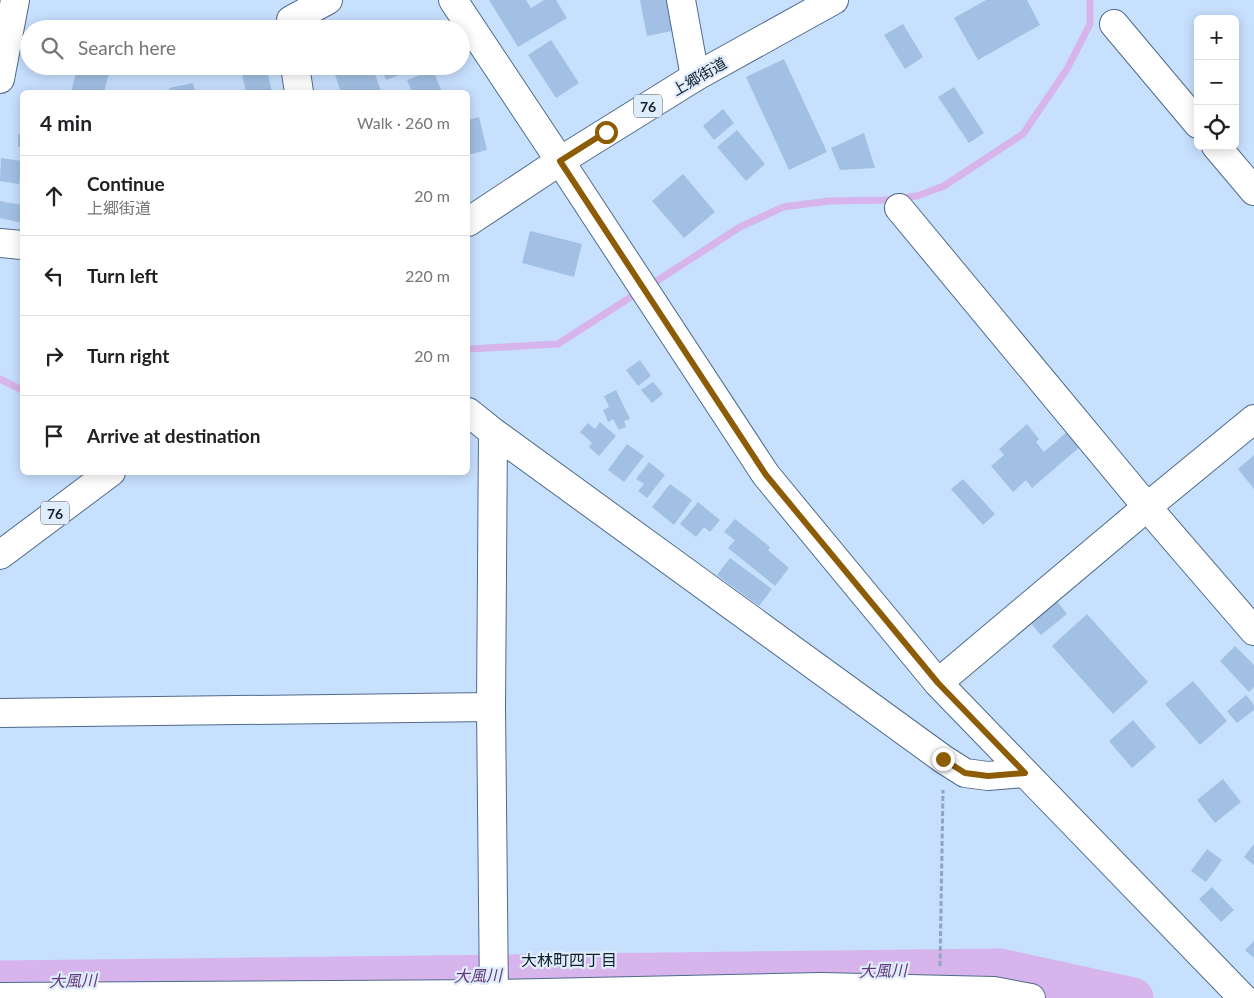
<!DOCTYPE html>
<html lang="en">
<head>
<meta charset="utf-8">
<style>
  :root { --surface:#fff; --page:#f2f2f2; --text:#202124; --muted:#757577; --line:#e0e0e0 }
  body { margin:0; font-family:Lato,"Noto Sans JP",sans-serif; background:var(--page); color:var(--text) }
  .controls { position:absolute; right:15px; top:15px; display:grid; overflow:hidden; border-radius:8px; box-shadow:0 2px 12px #0003 }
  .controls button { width:45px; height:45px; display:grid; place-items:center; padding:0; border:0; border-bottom:1px solid var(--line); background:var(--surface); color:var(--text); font:25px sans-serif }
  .stop { position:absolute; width:15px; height:15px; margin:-11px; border:4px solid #8d5c06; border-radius:50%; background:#fff }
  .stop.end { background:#8d5c06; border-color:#fff; box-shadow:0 1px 5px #0008 }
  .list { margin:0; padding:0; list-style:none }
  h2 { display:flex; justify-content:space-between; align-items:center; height:65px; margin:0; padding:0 20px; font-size:21px }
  h2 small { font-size:16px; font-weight:400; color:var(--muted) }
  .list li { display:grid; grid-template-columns:32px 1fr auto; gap:15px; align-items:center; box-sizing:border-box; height:80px; padding:0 20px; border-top:1px solid var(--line) }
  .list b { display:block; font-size:19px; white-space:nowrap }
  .list p { margin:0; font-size:16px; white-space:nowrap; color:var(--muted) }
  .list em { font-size:16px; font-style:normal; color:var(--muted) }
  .icon { flex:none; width:28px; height:28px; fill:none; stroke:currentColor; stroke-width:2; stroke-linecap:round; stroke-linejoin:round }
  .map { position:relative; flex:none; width:1254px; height:998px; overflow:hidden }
  .search { position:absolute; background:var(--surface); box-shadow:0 2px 12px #0003; left:20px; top:20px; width:450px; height:55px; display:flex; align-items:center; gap:12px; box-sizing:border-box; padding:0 18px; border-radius:28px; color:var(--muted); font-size:19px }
  .panel { position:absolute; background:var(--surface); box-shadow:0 2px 12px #0003; left:20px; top:90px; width:450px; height:385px; border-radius:8px }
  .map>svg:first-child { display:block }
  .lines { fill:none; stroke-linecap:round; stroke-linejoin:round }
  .stream { stroke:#d7b4eb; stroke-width:7 }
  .river { stroke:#d7b4eb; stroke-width:41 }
  .building { fill:#a2c0e4 }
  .minor-casing { stroke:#4f6b8b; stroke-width:30 }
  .major-casing { stroke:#4f6b8b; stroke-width:30 }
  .path { stroke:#90a5be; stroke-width:3; stroke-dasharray:5 2.5; stroke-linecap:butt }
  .minor { stroke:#fff; stroke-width:28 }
  .major { stroke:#fff; stroke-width:28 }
  .route { stroke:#8d5c06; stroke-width:6 }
  .labels { text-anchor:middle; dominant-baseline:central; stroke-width:4.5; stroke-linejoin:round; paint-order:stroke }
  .shield { fill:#dfecfb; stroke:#505c6a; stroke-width:1 }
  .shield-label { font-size:14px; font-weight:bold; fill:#131f2c }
  .street-label { font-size:15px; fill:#131f2c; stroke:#dfecfb }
  .neighbourhood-label { font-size:16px; fill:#131f2c; stroke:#dfecfb }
  .water-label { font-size:16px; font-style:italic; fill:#633779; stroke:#dfecfb }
</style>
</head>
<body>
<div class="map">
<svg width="1254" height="998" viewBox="0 0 1254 998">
  <rect width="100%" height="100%" fill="#c7e0fe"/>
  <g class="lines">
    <!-- stream -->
    <path class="stream" d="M649 286 740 227 783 207 829 201 886 200 917 196 944 186 1023 134 1067 69 1090 24V0
      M468 349 558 344 640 291
      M0 379 22 390"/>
    <!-- river -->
    <path class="river" d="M0 981 1000 969 1133 998"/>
  </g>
  <!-- building -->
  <path class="building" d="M489 0H526L531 8 544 0H556L567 18 518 47Z
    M640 0H666L672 31 647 36Z
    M986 0H1027L1040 25 978 60 954 18Z
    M325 19 328 29H297V28Z
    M903 24 923 57 905 69 884 35Z
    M551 40 579 83 556 98 528 55Z
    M784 59 827 152 789 170 746 77Z
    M78 66H111L104 92H71Z
    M252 66H266L272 92H246L241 69Z
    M332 66H372L381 91 377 92H341Z
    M380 66H408L410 71 386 80Z
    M433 70 442 92H412L407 80Z
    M193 83 195 92H170L169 88Z
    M954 87 984 133 969 143 938 97Z
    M723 109 734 123 714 140 703 126Z
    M479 117 487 150 468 155V120Z
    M737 130 765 164 746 181 717 147Z
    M864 133 875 168 840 170 831 148Z
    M18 134 22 135V147H18Z
    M1 158 22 161 19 184 0 181Z
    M683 174 715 212 684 238 652 201Z
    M0 201 22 205V223L0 218Z
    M530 231 582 244 574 277 522 263Z
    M640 360 651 376 638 386 626 370Z
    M653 382 663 394 652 403 641 390Z
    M616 390 630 419 624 421 626 427 619 430 613 419 608 422 603 410 609 407 604 396Z
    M600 422 616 436 599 456 589 447 592 443 580 432 588 423 595 429Z
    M1027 424 1039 439 1036 442 1044 452 1069 430 1082 445 1032 488 1026 480 1013 492 991 466 1004 455 999 449Z
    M627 444 644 456 624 482 608 470Z
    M1254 455V489L1238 469Z
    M649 462 665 475 647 498 638 491 644 484 636 479Z
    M963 479 995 514 983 525 951 489Z
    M670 484 692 500 674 525 652 507Z
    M698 502 720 520 710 532 704 527 696 537 680 524Z
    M735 519 770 547 768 550 789 568 775 586 728 548 735 540 724 532Z
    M730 558 772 589 759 606 717 575Z
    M1053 596 1067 614 1041 635 1026 618Z
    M1087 614 1148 682 1113 714 1052 646Z
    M1235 646 1254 665V687L1249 692 1220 661Z
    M1193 681 1227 721 1200 745 1165 704Z
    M1246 695 1254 705V710L1237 723 1227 711Z
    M1133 720 1156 747 1132 768 1109 741Z
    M1223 779 1241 802 1215 823 1197 800Z
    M1254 844V865L1244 857Z
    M1207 849 1222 860 1206 882 1191 871Z
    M1212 887 1234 910 1221 922 1199 899Z
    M1254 941V958L1245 950Z"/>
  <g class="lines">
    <!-- minor casing -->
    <g class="minor-casing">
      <path id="minor" d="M453 0 560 161 766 475 938 683 1243 998
        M681 0 695 77
        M1114 24 1198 124
        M291 29V20L328 0
        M295 66 299 92
        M0 79 15 0
        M1216 146 1254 191
        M899 208 1147 507 1254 631
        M0 243 22 245
        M468 412 493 432 943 759 965 773 988 776 1025 773
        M493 432 491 707 494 998
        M938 683 1147 507 1254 419
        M0 713 491 707
        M0 997 494 994 821 987 994 991 1031 998"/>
    </g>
    <!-- major casing -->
    <g class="major-casing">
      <path id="major" d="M468 222 560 161 695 77 834 0
        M0 555 111 472"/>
    </g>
    <!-- path -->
    <path class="path" d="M940 966 943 790"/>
    <!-- minor -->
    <use href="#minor" class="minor"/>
    <!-- major -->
    <use href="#major" class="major"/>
  </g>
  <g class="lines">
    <!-- route -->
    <path class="route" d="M606 132 560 161 766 475 938 683 1025 773 988 776 965 773 943 759"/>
  </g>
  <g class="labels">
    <!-- shield labels -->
    <g class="shield">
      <rect x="634" y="94.5" width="28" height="23" rx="4"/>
      <rect x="41" y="501.5" width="28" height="23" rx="4"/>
    </g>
    <g class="shield-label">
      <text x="648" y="106">76</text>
      <text x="55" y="513">76</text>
    </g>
    <!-- street labels -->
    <g class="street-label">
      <text transform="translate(699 76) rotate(-30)">上郷街道</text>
    </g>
    <!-- neighbourhood labels -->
    <g class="neighbourhood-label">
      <text x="569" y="959">大林町四丁目</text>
    </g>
    <!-- water labels -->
    <g class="water-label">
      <text transform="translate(883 970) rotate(-1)">大風川</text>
      <text transform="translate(478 975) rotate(-1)">大風川</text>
      <text transform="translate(73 980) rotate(-1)">大風川</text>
    </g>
  </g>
</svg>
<div class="controls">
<button>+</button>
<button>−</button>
<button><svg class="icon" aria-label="locate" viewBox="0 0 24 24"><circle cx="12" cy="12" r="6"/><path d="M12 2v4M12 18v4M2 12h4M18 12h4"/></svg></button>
</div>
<div class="stop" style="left:606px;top:132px"></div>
<div class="stop end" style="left:943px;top:759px"></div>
<div class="search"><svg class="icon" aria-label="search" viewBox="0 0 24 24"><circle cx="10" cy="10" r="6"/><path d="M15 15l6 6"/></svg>Search here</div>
<section class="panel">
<h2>4 min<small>Walk · 260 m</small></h2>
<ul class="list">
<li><svg class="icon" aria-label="ahead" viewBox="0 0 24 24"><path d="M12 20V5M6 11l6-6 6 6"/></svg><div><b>Continue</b><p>上郷街道</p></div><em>20 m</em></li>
<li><svg class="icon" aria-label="left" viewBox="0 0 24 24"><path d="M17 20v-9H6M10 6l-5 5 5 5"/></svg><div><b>Turn left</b></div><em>220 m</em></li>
<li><svg class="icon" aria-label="right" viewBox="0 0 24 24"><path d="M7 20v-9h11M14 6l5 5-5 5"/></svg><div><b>Turn right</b></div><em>20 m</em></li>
<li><svg class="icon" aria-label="arrive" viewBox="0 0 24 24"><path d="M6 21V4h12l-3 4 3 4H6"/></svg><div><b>Arrive at destination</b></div></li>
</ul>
</section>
</div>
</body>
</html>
